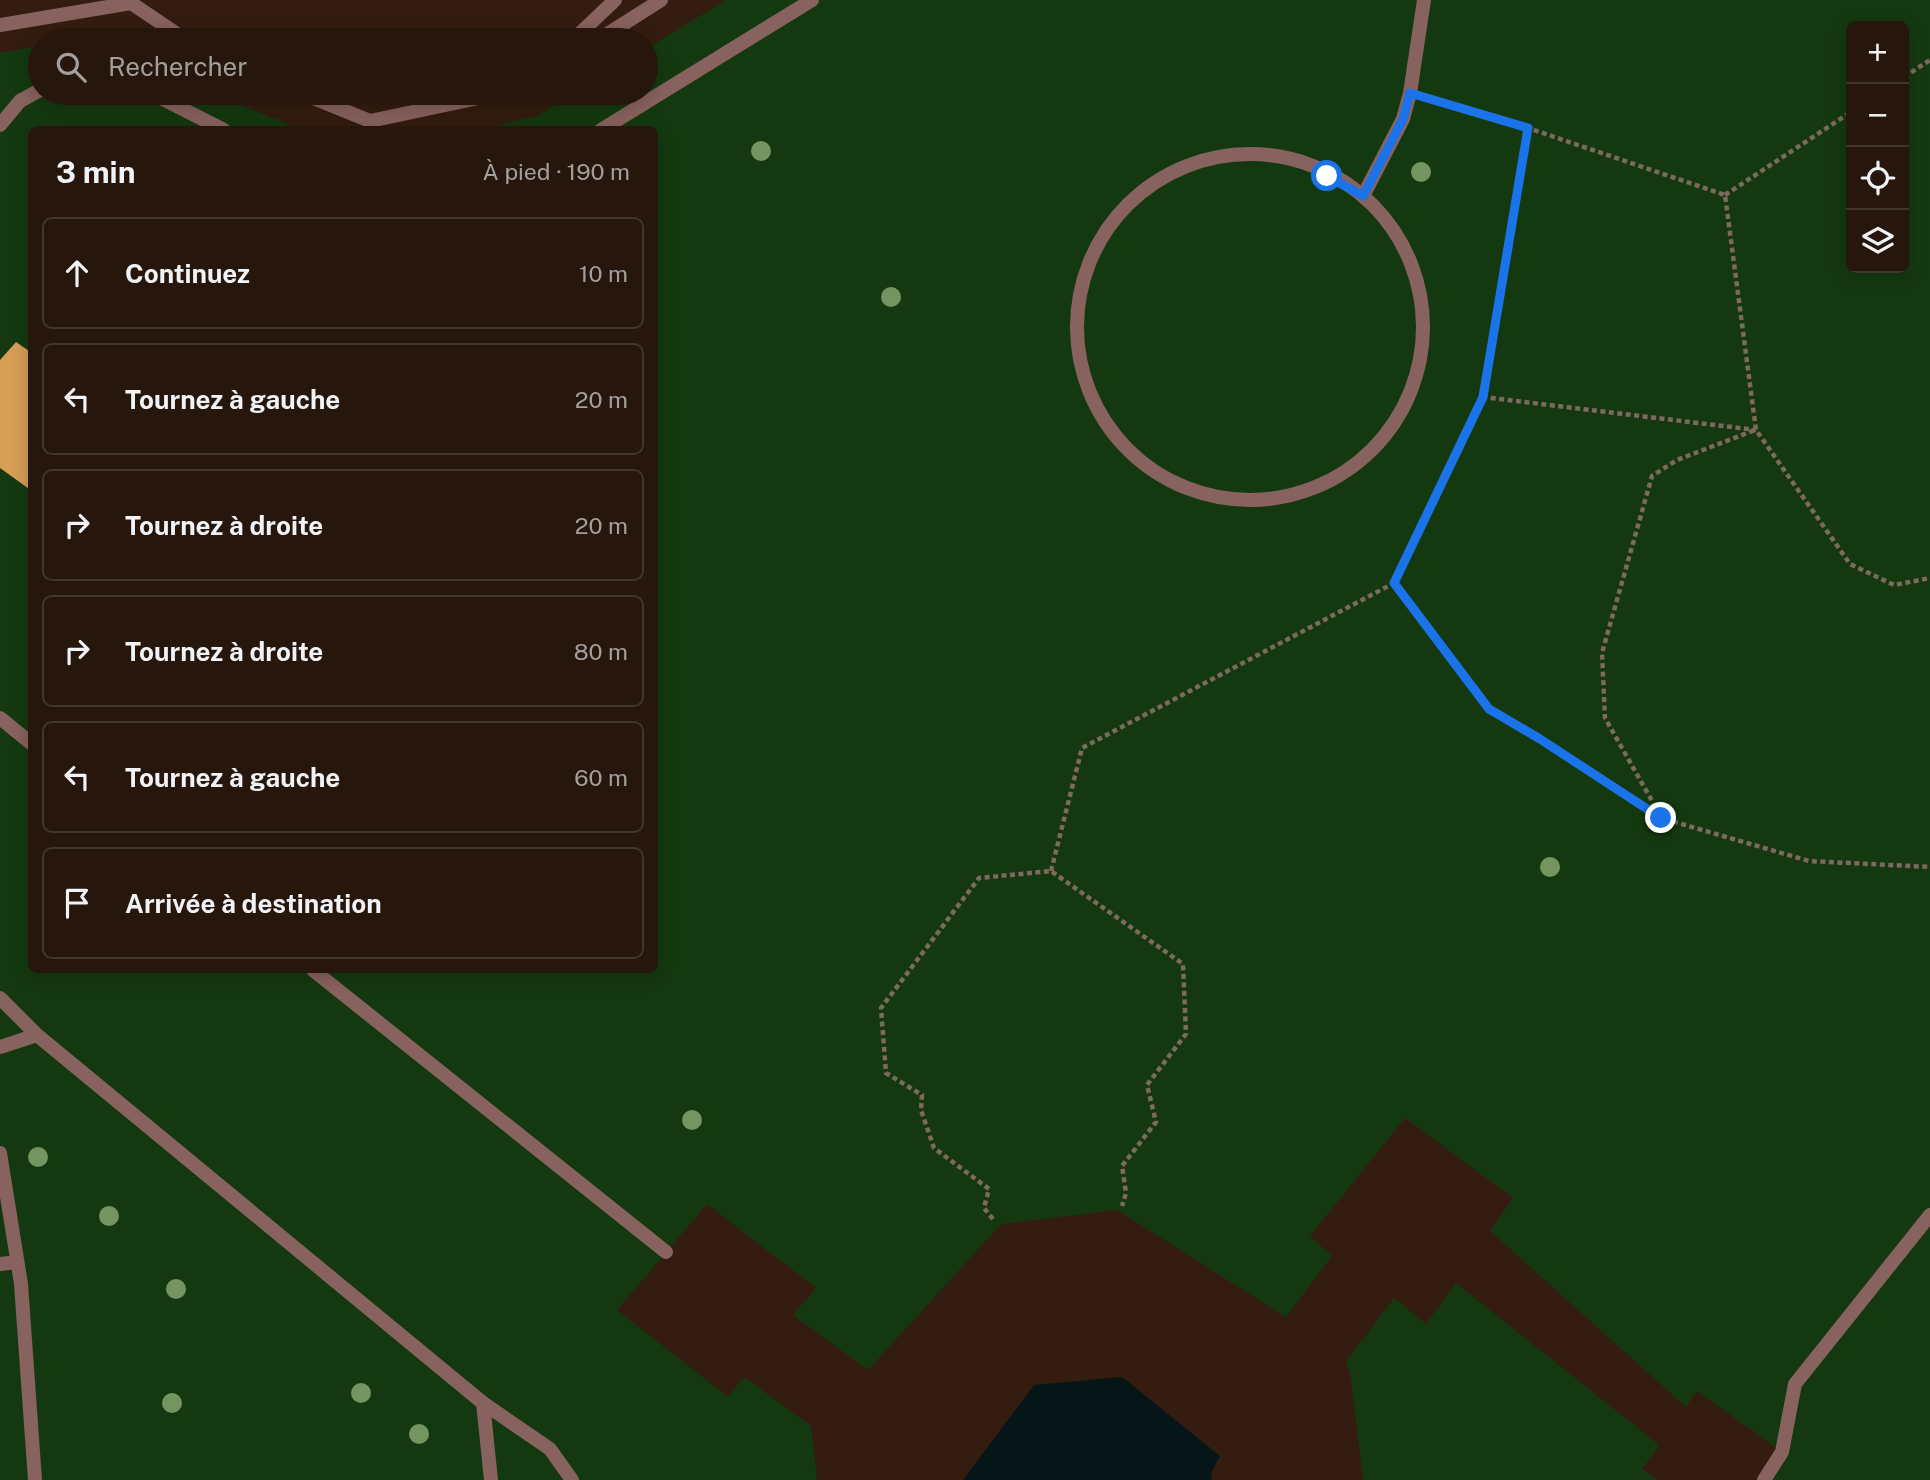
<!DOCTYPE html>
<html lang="fr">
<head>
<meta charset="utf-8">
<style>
  :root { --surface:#27160c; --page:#33231a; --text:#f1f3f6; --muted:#a49f9d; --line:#43352d }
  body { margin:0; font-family:"Public Sans",sans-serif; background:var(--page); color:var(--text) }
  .controls { position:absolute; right:21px; top:21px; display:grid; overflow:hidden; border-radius:10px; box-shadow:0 4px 18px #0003 }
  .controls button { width:63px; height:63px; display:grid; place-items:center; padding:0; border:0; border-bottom:2px solid var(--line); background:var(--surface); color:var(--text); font:35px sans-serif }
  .stop { position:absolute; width:21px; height:21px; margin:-16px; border:5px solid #1a73e8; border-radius:50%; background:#fff }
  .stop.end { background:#1a73e8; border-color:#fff; box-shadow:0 2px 7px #0008 }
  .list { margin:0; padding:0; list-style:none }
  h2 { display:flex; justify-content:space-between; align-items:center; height:91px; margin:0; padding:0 28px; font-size:30px }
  h2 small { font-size:23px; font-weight:400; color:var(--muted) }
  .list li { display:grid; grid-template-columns:46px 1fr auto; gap:21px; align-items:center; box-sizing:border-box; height:112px; margin:0 14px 14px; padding:0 14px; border:2px solid var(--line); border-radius:10px }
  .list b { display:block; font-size:26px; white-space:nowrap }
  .list em { font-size:23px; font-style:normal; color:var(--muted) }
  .icon { flex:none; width:38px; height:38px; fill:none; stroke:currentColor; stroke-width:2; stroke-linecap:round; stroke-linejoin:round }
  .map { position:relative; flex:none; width:1930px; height:1480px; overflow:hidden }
  .search { position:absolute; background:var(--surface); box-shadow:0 4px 18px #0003; left:28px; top:28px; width:630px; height:77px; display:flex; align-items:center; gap:18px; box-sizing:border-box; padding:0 24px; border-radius:38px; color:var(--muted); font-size:26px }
  .panel { position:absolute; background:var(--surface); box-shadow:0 4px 18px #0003; left:28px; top:126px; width:630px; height:847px; border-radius:10px }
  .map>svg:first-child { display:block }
  .green { fill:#143910; fill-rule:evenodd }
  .water { fill:#061517 }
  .building { fill:#d79e56 }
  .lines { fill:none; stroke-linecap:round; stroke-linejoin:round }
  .path { stroke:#7e695e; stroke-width:4.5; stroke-dasharray:5 3.5; stroke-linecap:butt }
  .service { stroke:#88625e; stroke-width:14 }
  .tree { fill:#74955f }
  .route { stroke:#1a73e8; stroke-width:9 }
</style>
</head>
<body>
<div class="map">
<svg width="1930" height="1480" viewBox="0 0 1930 1480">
  <rect width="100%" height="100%" fill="#341d10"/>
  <!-- green -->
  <path class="green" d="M726 0H1930V1480H1765L1782 1452 1697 1391 1686 1407 1490 1231 1513 1198 1405 1118 1310 1236 1332 1256 1286 1317 1117 1210 1001 1224 868 1370 793 1315 816 1288 707 1204 617 1310 728 1397 744 1377 811 1426 817 1480H0V53L40 46V93H211L299 129 32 130V970H654V130L481 129 537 116 574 93H646V49ZM1851 26H1904V268H1851Z
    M1456 1283 1659 1445 1642 1469 1657 1480H1363L1350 1371 1345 1363 1394 1298 1426 1324Z"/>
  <!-- water -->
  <path class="water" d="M1122 1377 1220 1456 1211 1473 1212 1480H963L1034 1385Z"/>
  <!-- building -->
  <path class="building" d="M16 342 32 353V491L0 468V360Z"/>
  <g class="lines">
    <!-- path -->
    <path class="path" d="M1904 77 1930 60
      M1436 101 1528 128 1725 195 1756 430 1850 564 1894 585 1930 578
      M1528 128 1483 397 1756 430
      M1725 195 1851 112
      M1394 583 1489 709 1540 739 1661 818 1809 861 1930 867
      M1660 815 1605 718 1602 653 1652 476 1677 460 1755 430
      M1051 871 1082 748 1394 583 1483 397
      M993 1219 984 1208 989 1189 934 1148 921 1110 922 1095 886 1073 881 1008 979 878 1051 871 1183 964 1186 1034 1147 1085 1156 1122 1122 1166 1126 1193 1122 1206"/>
    <!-- service -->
    <path class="service" d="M0 25 131 3 186 40
      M573 40 615 0
      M598 40 661 0
      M151 93 224 130
      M301 93 370 121 502 93
      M0 125 20 101 40 90
      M601 130 812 0
      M1077 327a173 173 0 1 1 346 0a173 173 0 1 1-346 0Z
      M1363 196 1403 119 1410 93 1424 0
      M0 718 32 744
      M313 970 666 1252
      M0 998 37 1035 483 1403 491 1480
      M0 1047 37 1035
      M0 1153 21 1284 35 1480
      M0 1264 17 1262
      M483 1403 550 1449 572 1480
      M1764 1480 1782 1452 1795 1384 1930 1215"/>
  </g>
  <!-- trees -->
  <g class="tree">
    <circle cx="761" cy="151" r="10"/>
    <circle cx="1421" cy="172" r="10"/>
    <circle cx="891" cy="297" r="10"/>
    <circle cx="1550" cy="867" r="10"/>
    <circle cx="692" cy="1120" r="10"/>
    <circle cx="38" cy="1157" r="10"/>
    <circle cx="109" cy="1216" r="10"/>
    <circle cx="176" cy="1289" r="10"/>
    <circle cx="361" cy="1393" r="10"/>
    <circle cx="172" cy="1403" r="10"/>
    <circle cx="419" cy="1434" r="10"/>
  </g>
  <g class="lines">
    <!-- route -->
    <path class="route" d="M1327 176 1363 196 1403 119 1410 93 1528 128 1483 397 1394 583 1489 709 1540 739 1661 818"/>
  </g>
</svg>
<div class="controls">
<button>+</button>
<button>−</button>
<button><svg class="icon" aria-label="locate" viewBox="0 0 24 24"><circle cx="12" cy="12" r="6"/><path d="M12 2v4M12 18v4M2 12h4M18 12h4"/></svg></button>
<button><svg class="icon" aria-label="layers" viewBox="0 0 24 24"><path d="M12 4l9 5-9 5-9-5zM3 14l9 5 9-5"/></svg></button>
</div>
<div class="stop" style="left:1327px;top:176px"></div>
<div class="stop end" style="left:1661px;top:818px"></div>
<div class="search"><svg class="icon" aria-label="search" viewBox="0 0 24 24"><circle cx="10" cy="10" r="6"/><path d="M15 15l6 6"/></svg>Rechercher</div>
<section class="panel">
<h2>3 min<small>À pied · 190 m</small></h2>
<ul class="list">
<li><svg class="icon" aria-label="ahead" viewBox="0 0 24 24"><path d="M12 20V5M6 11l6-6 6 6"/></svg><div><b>Continuez</b></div><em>10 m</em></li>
<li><svg class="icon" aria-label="left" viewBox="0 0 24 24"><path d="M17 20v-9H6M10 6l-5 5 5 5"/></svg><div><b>Tournez à gauche</b></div><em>20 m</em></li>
<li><svg class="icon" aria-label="right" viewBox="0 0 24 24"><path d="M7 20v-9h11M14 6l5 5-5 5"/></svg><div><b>Tournez à droite</b></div><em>20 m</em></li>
<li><svg class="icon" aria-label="right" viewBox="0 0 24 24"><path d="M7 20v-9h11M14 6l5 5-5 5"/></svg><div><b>Tournez à droite</b></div><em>80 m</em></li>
<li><svg class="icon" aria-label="left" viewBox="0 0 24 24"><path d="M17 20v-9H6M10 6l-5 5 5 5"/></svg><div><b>Tournez à gauche</b></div><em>60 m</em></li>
<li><svg class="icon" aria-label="arrive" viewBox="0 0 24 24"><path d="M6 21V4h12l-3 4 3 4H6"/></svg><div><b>Arrivée à destination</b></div></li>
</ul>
</section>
</div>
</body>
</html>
